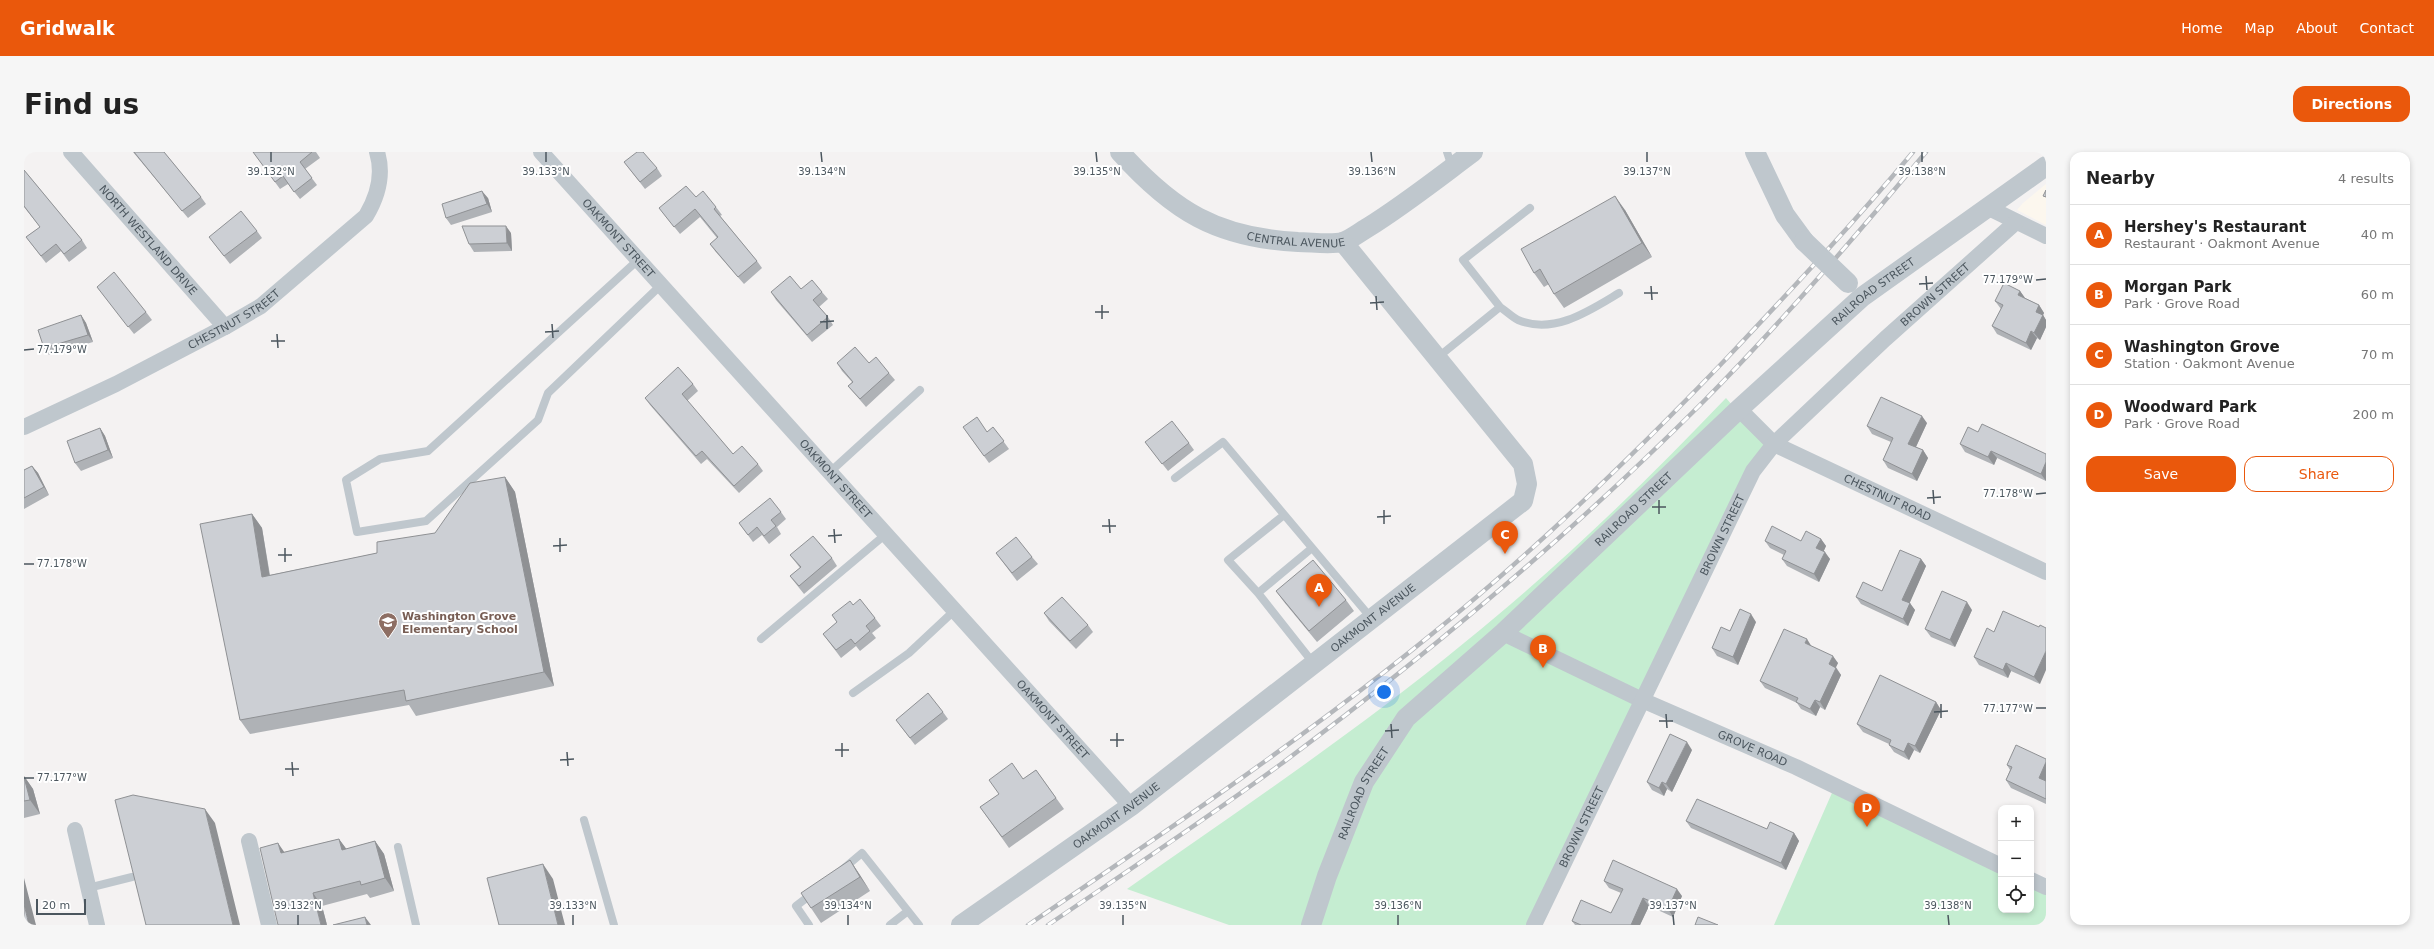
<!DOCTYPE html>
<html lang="en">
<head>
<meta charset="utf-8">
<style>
  :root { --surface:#fff; --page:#f6f6f6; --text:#222; --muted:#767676; --line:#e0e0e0; --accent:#ea580c }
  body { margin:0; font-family:"DejaVu Sans",sans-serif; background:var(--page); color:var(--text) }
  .controls { position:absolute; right:12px; bottom:12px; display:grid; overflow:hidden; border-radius:8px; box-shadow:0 2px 6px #0003 }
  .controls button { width:36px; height:36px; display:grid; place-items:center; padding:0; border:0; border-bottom:1px solid var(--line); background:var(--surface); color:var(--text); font:20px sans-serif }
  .scale { position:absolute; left:12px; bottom:10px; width:50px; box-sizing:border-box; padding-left:4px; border:2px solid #4b565e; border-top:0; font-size:11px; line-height:14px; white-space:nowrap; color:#4b565e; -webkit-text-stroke:3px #fff; paint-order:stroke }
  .you { position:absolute; left:1360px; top:540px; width:14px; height:14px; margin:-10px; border:3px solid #fff; border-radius:50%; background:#1a73e8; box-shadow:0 0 0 6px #1a73e833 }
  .badge { display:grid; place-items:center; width:26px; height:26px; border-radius:50%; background:var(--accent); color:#fff; font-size:13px; font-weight:700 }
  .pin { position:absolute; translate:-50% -33px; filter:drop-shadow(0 1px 2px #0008) }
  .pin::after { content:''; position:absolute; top:21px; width:14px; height:12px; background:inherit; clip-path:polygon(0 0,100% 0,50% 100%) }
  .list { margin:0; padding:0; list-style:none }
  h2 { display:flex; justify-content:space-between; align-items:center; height:52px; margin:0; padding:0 16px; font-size:17px }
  h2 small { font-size:13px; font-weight:400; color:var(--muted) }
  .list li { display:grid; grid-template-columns:26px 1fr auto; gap:12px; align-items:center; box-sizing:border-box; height:60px; padding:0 16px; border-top:1px solid var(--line) }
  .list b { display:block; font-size:15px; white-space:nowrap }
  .list p { margin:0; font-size:13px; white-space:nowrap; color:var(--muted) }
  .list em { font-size:13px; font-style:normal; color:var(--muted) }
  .actions { display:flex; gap:8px; padding:12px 16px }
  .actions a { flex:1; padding:9px 0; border:1px solid var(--accent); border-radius:12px; text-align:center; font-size:14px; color:var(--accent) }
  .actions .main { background:var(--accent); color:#fff }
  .icon { flex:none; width:22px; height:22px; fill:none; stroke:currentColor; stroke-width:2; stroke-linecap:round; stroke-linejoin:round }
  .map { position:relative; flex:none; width:2022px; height:773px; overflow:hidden; border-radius:12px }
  header { display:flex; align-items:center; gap:24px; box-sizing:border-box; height:56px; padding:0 20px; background:var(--accent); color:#fff }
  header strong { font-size:19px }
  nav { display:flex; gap:22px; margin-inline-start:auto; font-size:14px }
  .intro { display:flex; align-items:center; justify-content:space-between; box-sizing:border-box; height:96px; padding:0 24px }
  h1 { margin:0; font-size:28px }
  .button { padding:10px 18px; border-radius:12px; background:var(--accent); color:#fff; font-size:14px; font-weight:700 }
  main { display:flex; gap:24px; padding:0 24px }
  aside { flex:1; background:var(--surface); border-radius:12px; box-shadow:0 2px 6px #0003 }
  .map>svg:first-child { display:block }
  .commercial { fill:#fcf7ee }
  .green { fill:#c5edd1 }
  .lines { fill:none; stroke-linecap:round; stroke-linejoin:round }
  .service { stroke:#bfc7cd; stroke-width:8 }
  .minor { stroke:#bfc7cd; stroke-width:16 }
  .tertiary { stroke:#bfc7cd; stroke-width:20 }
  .rail-casing { stroke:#b4b7bb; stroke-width:4.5 }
  .rail { stroke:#fff; stroke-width:3; stroke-dasharray:9; stroke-linecap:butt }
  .tertiary-bridge { stroke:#bfc7cd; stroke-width:20 }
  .wall { fill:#afb2b6 }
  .shaded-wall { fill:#8f9194 }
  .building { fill:#cccfd4; stroke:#8f9194 }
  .ticks { fill:none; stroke:#4b565e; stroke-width:1.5 }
  .labels { text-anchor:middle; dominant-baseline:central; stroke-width:4; stroke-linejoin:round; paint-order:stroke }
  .street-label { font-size:11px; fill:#4b565e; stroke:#fff }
  .education-label { font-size:11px; font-weight:bold; fill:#785e54; stroke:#fff; text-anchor:start }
  .ticks-label { font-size:10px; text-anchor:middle; fill:#4b565e; stroke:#fff; stroke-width:4; stroke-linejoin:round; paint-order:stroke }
</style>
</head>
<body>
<header>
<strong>Gridwalk</strong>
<nav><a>Home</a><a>Map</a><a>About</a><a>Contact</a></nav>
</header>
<div class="intro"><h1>Find us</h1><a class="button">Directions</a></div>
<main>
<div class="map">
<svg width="2022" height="773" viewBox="0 0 2022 773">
  <rect width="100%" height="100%" fill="#f4f2f2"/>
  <!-- commercial -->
  <path class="commercial" d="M2022 32V73L1993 58 1999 51Z"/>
  <!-- green -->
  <path class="green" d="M1702 246 1741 291 1506 773H1205L1103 737C1217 657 1333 579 1440 491 1533 416 1620 332 1702 246Z
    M1811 634 1977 715V758H2007V730L2022 737V773H1750Z"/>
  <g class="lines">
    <!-- service -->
    <path class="service" d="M1423 0 1428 15
      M614 108 404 299 356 307 322 328 333 380 402 369 514 268 524 241 637 133
      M1476 155C1482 159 1488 165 1494 168 1530 183 1565 159 1595 141
      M1413 206 1476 155 1439 108 1506 56
      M806 320 896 238
      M1151 326 1199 290 1348 467
      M1260 363 1204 408 1234 441 1288 396
      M1234 441 1290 512
      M737 487 862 382
      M829 541 885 501 931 458
      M560 668 590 773
      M374 695 392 773
      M819 717 838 701 895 773
      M64 736 108 725
      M785 773 772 754 789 741
      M866 773 884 759"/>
    <!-- minor -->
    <g class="minor">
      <path id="s1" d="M47 0 201 175"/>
      <path id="s2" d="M517 0 1107 654"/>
      <path d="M1965 56 2022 84"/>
      <path id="s3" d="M1715 257 1750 292 2022 420"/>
      <path id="s4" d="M0 275 92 232 201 175 237 154 342 64C354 44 360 23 353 0"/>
      <path id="s5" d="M1479 481 1618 548 1772 615 1977 714"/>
      <path d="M51 678 73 773"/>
      <path d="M225 689 245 773"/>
      <path d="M2007 728 2022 735"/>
      <path id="s6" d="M1510 773 1729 319 1750 292 1861 187 1992 70"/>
    </g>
    <!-- tertiary -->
    <g class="tertiary">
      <path id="s7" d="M1096 0C1149 59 1193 86 1274 90 1287 90 1306 93 1319 90 1327 87 1336 80 1343 76 1380 53 1414 26 1449 0"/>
      <path d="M1731 0 1761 63 1780 89"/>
      <path id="s8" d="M937 773 1107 654 1499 349 1503 332 1499 312 1319 90"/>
      <path id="s9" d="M1287 773 1303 724 1340 630 1382 566 1479 481 1715 257 1838 145 2022 14"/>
    </g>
    <!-- rail casing -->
    <g class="rail-casing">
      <path id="rail" d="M1004 773C1140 681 1276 589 1403 486 1510 400 1608 305 1702 207 1766 139 1829 72 1889 0
        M1024 773C1102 720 1181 668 1257 612 1405 502 1548 381 1678 251 1757 171 1830 86 1902 0"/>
    </g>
    <!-- rail -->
    <use href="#rail" class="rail"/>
    <!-- tertiary-bridge -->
    <path class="tertiary-bridge" d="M1780 89 1824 131"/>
  </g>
  <!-- wall -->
  <path class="wall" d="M109 0H140L177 45 182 52 164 66Z
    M229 0H292L296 6 281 17 293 33 276 47 264 32 256 37Z
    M600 10 633 16 638 24 621 37Z
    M0 18 58 88 63 96 45 110 37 99 22 111 2 85 16 75 0 55Z
    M672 45 692 55 698 63 696 64 733 109 738 116 720 132 691 99 686 92 693 86 676 65 656 82 635 56Z
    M464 46 468 60 427 73 422 66Z
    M1601 58 1628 105 1540 156 1530 142 1525 132 1520 135 1510 121Z
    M233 79 238 86 206 112 185 85Z
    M487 81 488 99 450 100 445 92Z
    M73 135 122 160 128 168 110 182Z
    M777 137 798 140 804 147 795 155 804 165 809 173 788 190 752 148 747 140Z
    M1996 139 2001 146 2015 153 2020 161 2019 163 2022 168V175L2016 188 2013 186 2007 198 1973 182 1968 174 1977 157 1971 149Z
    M57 163 62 171 69 190 25 203 20 196Z
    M813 211H845L865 221 871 228 842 255 824 234 828 230 818 219Z
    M669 232 674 239 663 249 709 302 734 312 739 319 715 341 683 307 677 312 626 253 621 246Z
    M1903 271 1892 295 1899 298 1904 306 1893 329 1864 316 1859 308 1867 290 1848 282 1843 274Z
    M939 275 963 280 969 275 985 297 965 311Z
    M76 276 81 284 89 306 57 319 51 311Z
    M1954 280 2022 302V329L1973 306 1970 313 1941 300 1936 292Z
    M1121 290 1165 291 1170 298 1144 319Z
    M8 314 14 321 25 343 0 357V318Z
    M481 325 491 340 530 534 392 564 385 553 226 582 216 568 228 362 238 376 246 423 353 401 411 381Z
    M757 360 762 367 753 375 757 382 745 392 738 383 729 390 715 371Z
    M1797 387 1802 394 1799 400 1806 407 1795 430 1763 414 1758 407 1760 403 1746 396 1741 389H1777Z
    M972 401 1008 405 1014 412 993 429Z
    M766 403 808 406 813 414 780 442 772 432 766 424 776 416Z
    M1897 407 1902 414 1885 451 1891 458 1884 474 1837 452 1832 445 1858 439Z
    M1252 439 1322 448 1330 459 1293 490 1260 450Z
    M829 453 851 466 857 474 848 481 852 486 836 499 832 494 817 506 799 482 813 470 808 463Z
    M1948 458 1931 495 1907 485 1901 477Z
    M1020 461 1064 473 1069 480 1052 497 1025 469Z
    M1732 470 1714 513 1693 504 1688 496 1706 479Z
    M2015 475 2016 532 1987 519 1984 526 1955 513 1950 505 1970 480Z
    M1788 495 1814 511 1812 515 1817 523 1801 558 1796 555 1792 564 1777 557 1773 551 1741 536 1736 529Z
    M1912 550 1917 558 1896 601 1890 598 1885 608 1870 600 1865 593V592L1839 580 1833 572Z
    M919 560 924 567 891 593 872 568Z
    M1668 598 1648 640 1643 637 1640 644 1628 638 1623 630Z
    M2022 607V652L1987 636 1982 628 1986 618 1983 613Z
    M1012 618 1040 657 985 696 956 655 999 627Z
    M0 624 9 637 16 662 0 666Z
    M1662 669 1743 677 1770 681 1775 689 1762 718 1667 676Z
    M315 687 322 697 351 689 360 702 370 739 346 746 343 742 298 754 303 773 261 700Z
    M826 708 846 739 797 771 787 756Z
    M1580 729 1658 744 1649 765 1625 754 1616 773H1551L1548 769 1587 761 1597 741 1585 736Z"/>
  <!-- shaded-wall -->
  <path class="shaded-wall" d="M458 39 464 46 468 60 463 52Z
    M1591 44 1601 58 1628 105 1618 91Z
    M482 74 487 81 488 99 483 91Z
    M1996 139 2001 146 1994 143Z
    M2015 153 2020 161 2017 167 2012 160Z
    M57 163 62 171 69 190 64 183Z
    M2019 163 2022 168V175L2016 188 2010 181Z
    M2007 179 2013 186 2007 198 2002 191Z
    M1898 264 1903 271 1890 299 1884 292Z
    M76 276 81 284 89 306 84 298Z
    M1899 298 1904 306 1893 329 1888 322Z
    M1967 299 1973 306 1970 313 1964 305Z
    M2022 310V329L2017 322Z
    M8 314 14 321 25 343 20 335Z
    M481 325 491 340 530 534 520 520Z
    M228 362 238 376 248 439 238 425Z
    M1797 387 1802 394 1798 403 1792 396Z
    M1801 400 1806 407 1795 430 1790 422Z
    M1897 407 1902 414 1884 455 1878 448Z
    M1943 450 1948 458 1931 495 1926 488Z
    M1886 451 1891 458 1884 474 1879 467Z
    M1727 462 1732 470 1714 513 1709 505Z
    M1783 487 1788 495 1781 491Z
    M2022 499V518L2016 532 2010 525Z
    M1809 504 1814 511 1810 519 1805 512Z
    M1982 511 1987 519 1984 526 1979 518Z
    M1812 516 1817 523 1801 558 1796 550Z
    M1791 548 1796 555 1792 564 1786 557Z
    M1912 550 1917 558 1896 601 1891 594Z
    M1663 590 1668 598 1648 640 1642 632Z
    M1884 591 1890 598 1885 608 1880 600Z
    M2022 610V628L2020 633 2015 626Z
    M0 624 9 637 16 662 6 648Z
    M1638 630 1643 637 1640 644 1635 636Z
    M181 657 191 671 216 773H209Z
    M1770 681 1775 689 1762 718 1757 711Z
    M315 687 324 699 318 698Z
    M351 689 360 702 370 739 361 726Z
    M254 691 263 704 257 701Z
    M826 708 836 723 846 739 836 725Z
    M519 712 529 727 541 773H534Z
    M0 726 12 773H5L0 752Z
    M1653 737 1658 744 1649 765 1644 757Z
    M289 741 298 754 303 773H297Z
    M1619 746 1625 754 1616 773H1607Z
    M341 765 347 773H343Z"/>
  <!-- building -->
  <path class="building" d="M110 0H140L177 45 158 59Z
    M229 0H288L276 10 288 26 270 40 259 24 251 30Z
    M613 0H619L633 16 616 30 600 10Z
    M0 18 58 88 40 102 32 92 17 104 2 85 16 75 0 54Z
    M662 34 672 45 679 39 692 55 690 57 733 109 714 125 686 92 694 85 671 57 650 75 635 56Z
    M2022 38V45L2019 44Z
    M458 39 463 52 422 66 418 52Z
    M1591 44 1618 91 1530 142 1516 117 1510 121 1497 97Z
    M217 59 233 79 200 104 185 85Z
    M438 74H482L483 91 445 92Z
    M90 120 122 160 104 175 73 135Z
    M766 124 777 137 788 128 798 140 789 148 804 165 783 183 747 140Z
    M1980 131 1996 139 1994 143 2015 153 2012 160 2019 163 2010 181 2007 179 2002 191 1968 174 1979 153 1971 149Z
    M57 163 64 183 20 196 14 178Z
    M831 195 845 211 852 205 865 221 836 247 824 234 829 230 813 211Z
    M654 215 669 232 658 242 709 302 718 294 734 312 710 334 678 299 672 304 621 246Z
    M1857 245 1898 264 1884 292 1899 298 1888 322 1859 308 1869 286 1843 274Z
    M953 265 963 280 969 275 980 289 960 304 939 275Z
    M1148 269 1165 291 1138 312 1121 290Z
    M1958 272 2022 302V310L2017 322 1967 299 1964 305 1936 292 1944 275 1954 280Z
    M76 276 84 298 51 311 43 289Z
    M8 314 20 335 0 346V318Z
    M481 325 520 520 382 549 380 538 216 568 176 372 228 362 238 425 353 401V390L411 381 446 331Z
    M746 346 757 360 747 368 752 374 740 384 733 375 724 383 715 371Z
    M1748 374 1777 389 1782 379 1797 387 1792 396 1801 400 1790 422 1758 407 1762 399 1741 389Z
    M789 384 808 406 775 434 766 424 777 415 766 403Z
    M992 385 1008 405 988 421 972 401Z
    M1876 398 1897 407 1878 448 1886 451 1879 467 1832 445 1839 430 1858 439Z
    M1289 408 1322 448 1285 479 1252 439Z
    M1918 439 1943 450 1926 488 1901 477Z
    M1038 445 1064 473 1046 489 1020 461Z
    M836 447 851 466 842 474 846 479 831 492 827 487 812 498 799 482 813 470 808 463 826 449 829 453Z
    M1716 457 1727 462 1709 505 1688 496 1697 475 1706 479Z
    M1979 459 2015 475 2016 473 2022 476V499L2010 525 1982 511 1979 518 1950 505 1963 476 1970 480Z
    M1760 477 1783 487 1781 491 1809 504 1805 512 1812 516 1796 550 1791 548 1786 557 1772 550 1774 546 1736 529Z
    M1856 523 1912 550 1891 594 1884 591 1880 600 1865 593 1867 588 1833 572Z
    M904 541 919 560 886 586 872 568Z
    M1646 582 1663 590 1642 632 1638 630 1635 636 1623 630Z
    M1992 593 2022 607V610L2015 626 2022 629V647L1982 628 1988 615 1983 613Z
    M988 611 999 627 1012 618 1032 646 978 685 956 655 975 642 965 628Z
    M0 625 6 648 0 649Z
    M109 643 181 657 209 773H122L91 648Z
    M1673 647 1743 677 1746 670 1770 681 1757 711 1662 669Z
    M315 687 318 698 351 689 361 726 337 733 336 729 289 741 297 773H254L236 696 254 691 257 701Z
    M826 708 836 725 787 756 777 741Z
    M1589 708 1653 737 1644 757 1619 746 1607 773H1557L1548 769 1557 748 1587 761 1599 737 1580 729Z
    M519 712 534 773H475L463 726Z
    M0 752 5 773H0Z
    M341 765 343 773H309Z
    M1674 765 1694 773H1671Z"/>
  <!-- ticks -->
  <path class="ticks" d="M247 0V10M522 0V10M797 0 798 10M1072 0 1073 10M1347 0 1348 10M1623 0V10M1898 0V10M1902 124 1903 138M2012 128 2022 127M1895 132 1909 131M1627 134 1628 148M1620 141H1634M1352 144 1353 158M1346 151 1360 150M1078 153V167M1071 160H1085M803 163V177M796 170 810 169M528 172 529 186M521 180 535 179M253 182 254 196M247 189H261M0 198 10 197M1909 338 1910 352M2012 342 2022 341M1903 346 1917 345M1635 348V362M1628 355H1642M1360 358V372M1353 365 1367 364M1085 367 1086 381M1078 374H1092M810 377 811 391M804 384 818 383M536 386V400M529 394 543 393M261 396V410M254 403H268M0 412H10M1917 552V566M2012 556H2022M1910 560 1924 559M1642 562 1643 576M1635 569H1649M1367 572 1368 586M1361 579 1375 578M1093 581V595M1086 588H1100M818 591V605M811 598H825M543 600 544 614M536 608 550 607M268 610 269 624M261 617H275M0 626H10M274 763V773M549 763V773M824 763V773M1099 763V773M1374 763V773M1649 763 1650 773M1924 763 1925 773"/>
  <!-- icons -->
  <defs>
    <g id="school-pin" transform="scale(1)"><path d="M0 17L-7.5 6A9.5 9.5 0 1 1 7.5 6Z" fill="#8d6e63" stroke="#fff"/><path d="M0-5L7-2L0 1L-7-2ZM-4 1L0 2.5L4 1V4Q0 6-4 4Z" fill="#fff"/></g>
  </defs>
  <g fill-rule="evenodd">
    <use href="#school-pin" x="364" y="470"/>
  </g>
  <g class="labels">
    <!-- street labels -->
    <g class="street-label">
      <text stroke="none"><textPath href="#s7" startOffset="204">CENTRAL AVENUE</textPath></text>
      <text stroke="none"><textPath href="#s2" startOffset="116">OAKMONT STREET</textPath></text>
      <text stroke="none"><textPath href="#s1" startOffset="117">NORTH WESTLAND DRIVE</textPath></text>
      <text stroke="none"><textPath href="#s9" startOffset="862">RAILROAD STREET</textPath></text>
      <text stroke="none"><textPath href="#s6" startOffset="758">BROWN STREET</textPath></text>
      <text stroke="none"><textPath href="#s4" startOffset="236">CHESTNUT STREET</textPath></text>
      <text stroke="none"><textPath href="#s2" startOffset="440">OAKMONT STREET</textPath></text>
      <text stroke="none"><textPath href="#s3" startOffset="175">CHESTNUT ROAD</textPath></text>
      <text stroke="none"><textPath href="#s9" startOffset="538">RAILROAD STREET</textPath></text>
      <text stroke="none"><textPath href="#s6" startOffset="433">BROWN STREET</textPath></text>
      <text stroke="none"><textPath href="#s8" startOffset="514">OAKMONT AVENUE</textPath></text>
      <text stroke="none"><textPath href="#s2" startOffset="764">OAKMONT STREET</textPath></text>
      <text stroke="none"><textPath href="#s5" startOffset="275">GROVE ROAD</textPath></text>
      <text stroke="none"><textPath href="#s9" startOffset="142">RAILROAD STREET</textPath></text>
      <text stroke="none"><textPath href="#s8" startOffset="190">OAKMONT AVENUE</textPath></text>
      <text stroke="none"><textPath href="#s6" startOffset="109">BROWN STREET</textPath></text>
    </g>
    <!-- education labels -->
    <g class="education-label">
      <text x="378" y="464">Washington Grove<tspan x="378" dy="13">Elementary School</tspan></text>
    </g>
  </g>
  <g class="ticks-label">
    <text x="247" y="23">39.132°N</text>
    <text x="522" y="23">39.133°N</text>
    <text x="798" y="23">39.134°N</text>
    <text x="1073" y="23">39.135°N</text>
    <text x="1348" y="23">39.136°N</text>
    <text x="1623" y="23">39.137°N</text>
    <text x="1898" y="23">39.138°N</text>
    <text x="1984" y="131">77.179°W</text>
    <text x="38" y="201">77.179°W</text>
    <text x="1984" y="345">77.178°W</text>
    <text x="38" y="415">77.178°W</text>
    <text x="1984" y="560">77.177°W</text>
    <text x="38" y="629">77.177°W</text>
    <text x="274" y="757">39.132°N</text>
    <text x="549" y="757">39.133°N</text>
    <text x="824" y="757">39.134°N</text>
    <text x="1099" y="757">39.135°N</text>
    <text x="1374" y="757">39.136°N</text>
    <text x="1649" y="757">39.137°N</text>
    <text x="1924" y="757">39.138°N</text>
  </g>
</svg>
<div class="controls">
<button>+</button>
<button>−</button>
<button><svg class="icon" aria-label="locate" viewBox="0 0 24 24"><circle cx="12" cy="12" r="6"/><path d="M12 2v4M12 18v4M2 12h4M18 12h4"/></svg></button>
</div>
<div class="scale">20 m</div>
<div class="you"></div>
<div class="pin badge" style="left:1295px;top:455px">A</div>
<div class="pin badge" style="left:1519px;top:516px">B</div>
<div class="pin badge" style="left:1481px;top:402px">C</div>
<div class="pin badge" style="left:1843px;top:675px">D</div>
</div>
<aside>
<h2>Nearby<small>4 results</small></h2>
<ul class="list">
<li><span class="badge">A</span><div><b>Hershey's Restaurant</b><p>Restaurant · Oakmont Avenue</p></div><em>40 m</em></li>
<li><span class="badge">B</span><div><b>Morgan Park</b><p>Park · Grove Road</p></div><em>60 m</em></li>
<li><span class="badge">C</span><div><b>Washington Grove</b><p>Station · Oakmont Avenue</p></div><em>70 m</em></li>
<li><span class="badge">D</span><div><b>Woodward Park</b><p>Park · Grove Road</p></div><em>200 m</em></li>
</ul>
<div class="actions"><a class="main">Save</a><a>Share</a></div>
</aside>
</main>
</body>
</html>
